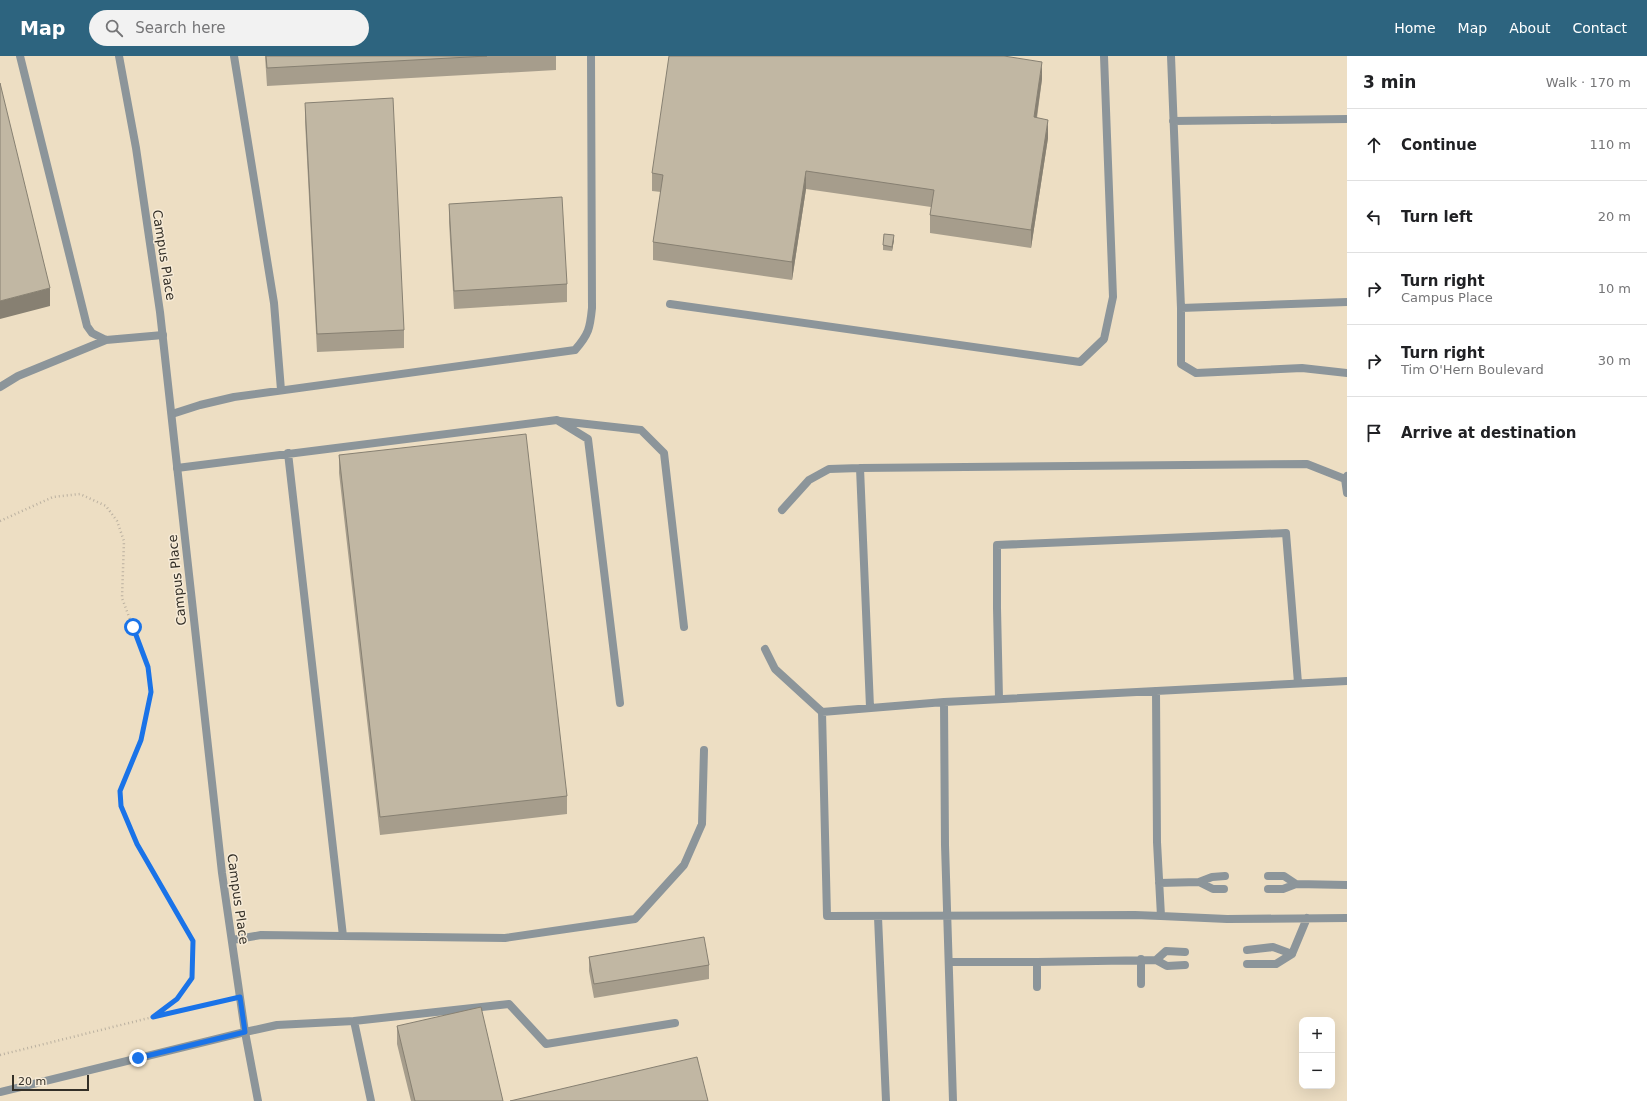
<!DOCTYPE html>
<html lang="en">
<head>
<meta charset="utf-8">
<style>
  :root { --surface:#fff; --page:#f2f2f2; --text:#202124; --muted:#757577; --line:#e0e0e0; --accent:#2d647f }
  body { margin:0; font-family:"DejaVu Sans",sans-serif; background:var(--page); color:var(--text) }
  .controls { position:absolute; right:12px; bottom:12px; display:grid; overflow:hidden; border-radius:8px; box-shadow:0 4px 16px #0002 }
  .controls button { width:36px; height:36px; display:grid; place-items:center; padding:0; border:0; border-bottom:1px solid var(--line); background:var(--surface); color:var(--text); font:20px sans-serif }
  .scale { position:absolute; left:12px; bottom:10px; width:77px; box-sizing:border-box; padding-left:4px; border:2px solid #332f27; border-top:0; font-size:11px; line-height:14px; white-space:nowrap; color:#332f27; -webkit-text-stroke:3px #f7ebd7; paint-order:stroke }
  .stop { position:absolute; width:12px; height:12px; margin:-9px; border:3px solid #1a73e8; border-radius:50%; background:#fff }
  .stop.end { background:#1a73e8; border-color:#fff; box-shadow:0 1px 4px #0008 }
  .list { margin:0; padding:0; list-style:none }
  h2 { display:flex; justify-content:space-between; align-items:center; height:52px; margin:0; padding:0 16px; font-size:17px }
  h2 small { font-size:13px; font-weight:400; color:var(--muted) }
  .list li { display:grid; grid-template-columns:26px 1fr auto; gap:12px; align-items:center; box-sizing:border-box; height:72px; padding:0 16px; border-top:1px solid var(--line) }
  .list b { display:block; font-size:15px; white-space:nowrap }
  .list p { margin:0; font-size:13px; white-space:nowrap; color:var(--muted) }
  .list em { font-size:13px; font-style:normal; color:var(--muted) }
  .icon { flex:none; width:22px; height:22px; fill:none; stroke:currentColor; stroke-width:2; stroke-linecap:round; stroke-linejoin:round }
  .map { position:relative; flex:none; width:1347px; height:1045px; overflow:hidden }
  header { display:flex; align-items:center; gap:24px; box-sizing:border-box; height:56px; padding:0 20px; background:var(--accent); color:#fff }
  header strong { font-size:19px }
  nav { display:flex; gap:22px; margin-inline-start:auto; font-size:14px }
  .search { width:280px; height:36px; background:var(--page); display:flex; align-items:center; gap:10px; box-sizing:border-box; padding:0 14px; border-radius:22px; color:var(--muted); font-size:15px }
  main { display:flex }
  aside { flex:1; background:var(--surface) }
  .map>svg:first-child { display:block }
  .built { fill:#eddec3; fill-rule:evenodd }
  .lines { fill:none; stroke-linecap:round; stroke-linejoin:round }
  .path { stroke:#bab0a0; stroke-width:2.5; stroke-dasharray:1 3; stroke-linecap:butt }
  .service { stroke:#8c959a; stroke-width:8 }
  .minor { stroke:#8c959a; stroke-width:8 }
  .wall { fill:#a69d8c }
  .shaded-wall { fill:#878072 }
  .building { fill:#c1b7a3; stroke:#878072 }
  .route { stroke:#1a73e8; stroke-width:5 }
  .labels { text-anchor:middle; dominant-baseline:central; stroke-width:3; stroke-linejoin:round; paint-order:stroke }
  .street-label { font-size:13px; fill:#332f27; stroke:#f7ebd7 }
</style>
</head>
<body>
<header>
<strong>Map</strong>
<div class="search"><svg class="icon" aria-label="search" viewBox="0 0 24 24"><circle cx="10" cy="10" r="6"/><path d="M15 15l6 6"/></svg>Search here</div>
<nav><a>Home</a><a>Map</a><a>About</a><a>Contact</a></nav>
</header>
<main>
<div class="map">
<svg width="1347" height="1045" viewBox="0 0 1347 1045">
  <rect width="100%" height="100%" fill="#f7ebd7"/>
  <!-- built -->
  <path class="built" d="M0 0H1347V1045H0ZM1302 964H1332V1030H1302Z"/>
  <g class="lines">
    <!-- path -->
    <path class="path" d="M0 465 53 441 80 438 106 450 117 465 124 485 122 542 148 611 151 636 141 684 120 735 121 750 137 788 193 885 192 922 177 943 153 961
      M0 999 153 961 223 945"/>
    <!-- service -->
    <path class="service" d="M20 0 87 270 92 277 106 284 163 279
      M234 0 274 247 281 334
      M1171 0 1181 252V308L1196 317 1302 312 1347 317
      M1173 65 1347 63
      M670 248 1080 306 1104 283 1113 241 1104 0
      M1181 252 1347 246
      M0 331 18 320 106 284
      M172 358 200 349 234 341 575 294C589 278 590 272 592 252L591 0
      M560 365 641 374 664 397 684 571
      M288 397 343 880
      M177 412 557 364 588 383 620 647
      M1345 423 1347 437
      M782 454 809 424 829 413 860 412
      M765 593 775 613 822 656
      M1156 635 1157 786 1161 860 1135 859 827 860 822 656 944 646 1347 625
      M999 643 997 552V489L1286 477 1298 627
      M944 646 945 789 953 1045
      M870 651 860 412 1307 408 1345 423 1347 420
      M1268 820H1284L1296 828
      M1199 826 1212 821 1225 820
      M1159 827 1199 826 1213 833H1224
      M1268 833H1283L1296 828 1347 829
      M1161 860 1227 863 1347 862
      M878 861 886 1045
      M232 884 261 879 505 882 635 863 684 809 702 768 704 694
      M1247 894 1273 891 1292 898 1307 862
      M1141 903V928
      M1156 904 1167 910 1185 909
      M949 906H1037L1156 904 1166 895 1185 896
      M1247 908H1276L1292 898
      M1037 931V906
      M354 965 509 948 546 988 675 967
      M245 976 277 969 354 965 371 1045"/>
    <!-- minor -->
    <path class="minor" d="M119 0 136 92 160 256 222 817 245 976 258 1045
      M0 1036 245 976"/>
  </g>
  <!-- wall -->
  <path class="wall" d="M265 0H556V14L267 30Z
    M1042 23 1037 62 1048 82 1031 192 930 177V159L931 151 806 133 792 224 653 204V186L661 136 652 135V117Z
    M305 47 404 274V292L317 296 305 65Z
    M449 148 567 228V246L454 253 449 166Z
    M894 184 892 195 883 194V189Z
    M339 399 567 740V758L380 779 339 417Z
    M589 901 709 909V923L594 942 589 915Z
    M397 970 503 1045H411L397 988Z"/>
  <!-- shaded-wall -->
  <path class="shaded-wall" d="M1042 6V23L1034 79V61Z
    M1048 64V82L1031 192V174Z
    M806 115V133L792 224V206Z
    M894 179V184L892 195V191Z
    M50 232V250L0 263V245Z"/>
  <!-- building -->
  <path class="building" d="M266 0H487L267 12Z
    M669 0H1004L1042 6 1034 61 1048 64 1031 174 930 159 934 134 806 115 792 206 653 186 663 119 652 117Z
    M0 27 50 232 0 245Z
    M393 42 404 274 317 278 305 47Z
    M562 141 567 228 454 235 449 148Z
    M884 178 894 179 892 191 883 189Z
    M526 378 567 740 380 761 339 399Z
    M704 881 709 909 594 928 589 901Z
    M481 951 503 1045H415L397 970Z
    M697 1001 708 1045H510Z"/>
  <g class="lines">
    <!-- route -->
    <path class="route" d="M133 571 148 611 151 636 141 684 120 735 121 750 137 788 193 885 192 922 177 943 153 961 240 941 245 976 138 1002"/>
  </g>
  <g class="labels">
    <!-- street labels -->
    <g class="street-label">
      <text transform="translate(164 199) rotate(81)">Campus Place</text>
      <text transform="translate(177 524) rotate(-96)">Campus Place</text>
      <text transform="translate(238 843) rotate(82)">Campus Place</text>
    </g>
  </g>
</svg>
<div class="controls">
<button>+</button>
<button>−</button>
</div>
<div class="scale">20 m</div>
<div class="stop" style="left:133px;top:571px"></div>
<div class="stop end" style="left:138px;top:1002px"></div>
</div>
<aside>
<h2>3 min<small>Walk · 170 m</small></h2>
<ul class="list">
<li><svg class="icon" aria-label="ahead" viewBox="0 0 24 24"><path d="M12 20V5M6 11l6-6 6 6"/></svg><div><b>Continue</b></div><em>110 m</em></li>
<li><svg class="icon" aria-label="left" viewBox="0 0 24 24"><path d="M17 20v-9H6M10 6l-5 5 5 5"/></svg><div><b>Turn left</b></div><em>20 m</em></li>
<li><svg class="icon" aria-label="right" viewBox="0 0 24 24"><path d="M7 20v-9h11M14 6l5 5-5 5"/></svg><div><b>Turn right</b><p>Campus Place</p></div><em>10 m</em></li>
<li><svg class="icon" aria-label="right" viewBox="0 0 24 24"><path d="M7 20v-9h11M14 6l5 5-5 5"/></svg><div><b>Turn right</b><p>Tim O'Hern Boulevard</p></div><em>30 m</em></li>
<li><svg class="icon" aria-label="arrive" viewBox="0 0 24 24"><path d="M6 21V4h12l-3 4 3 4H6"/></svg><div><b>Arrive at destination</b></div></li>
</ul>
</aside>
</main>
</body>
</html>
